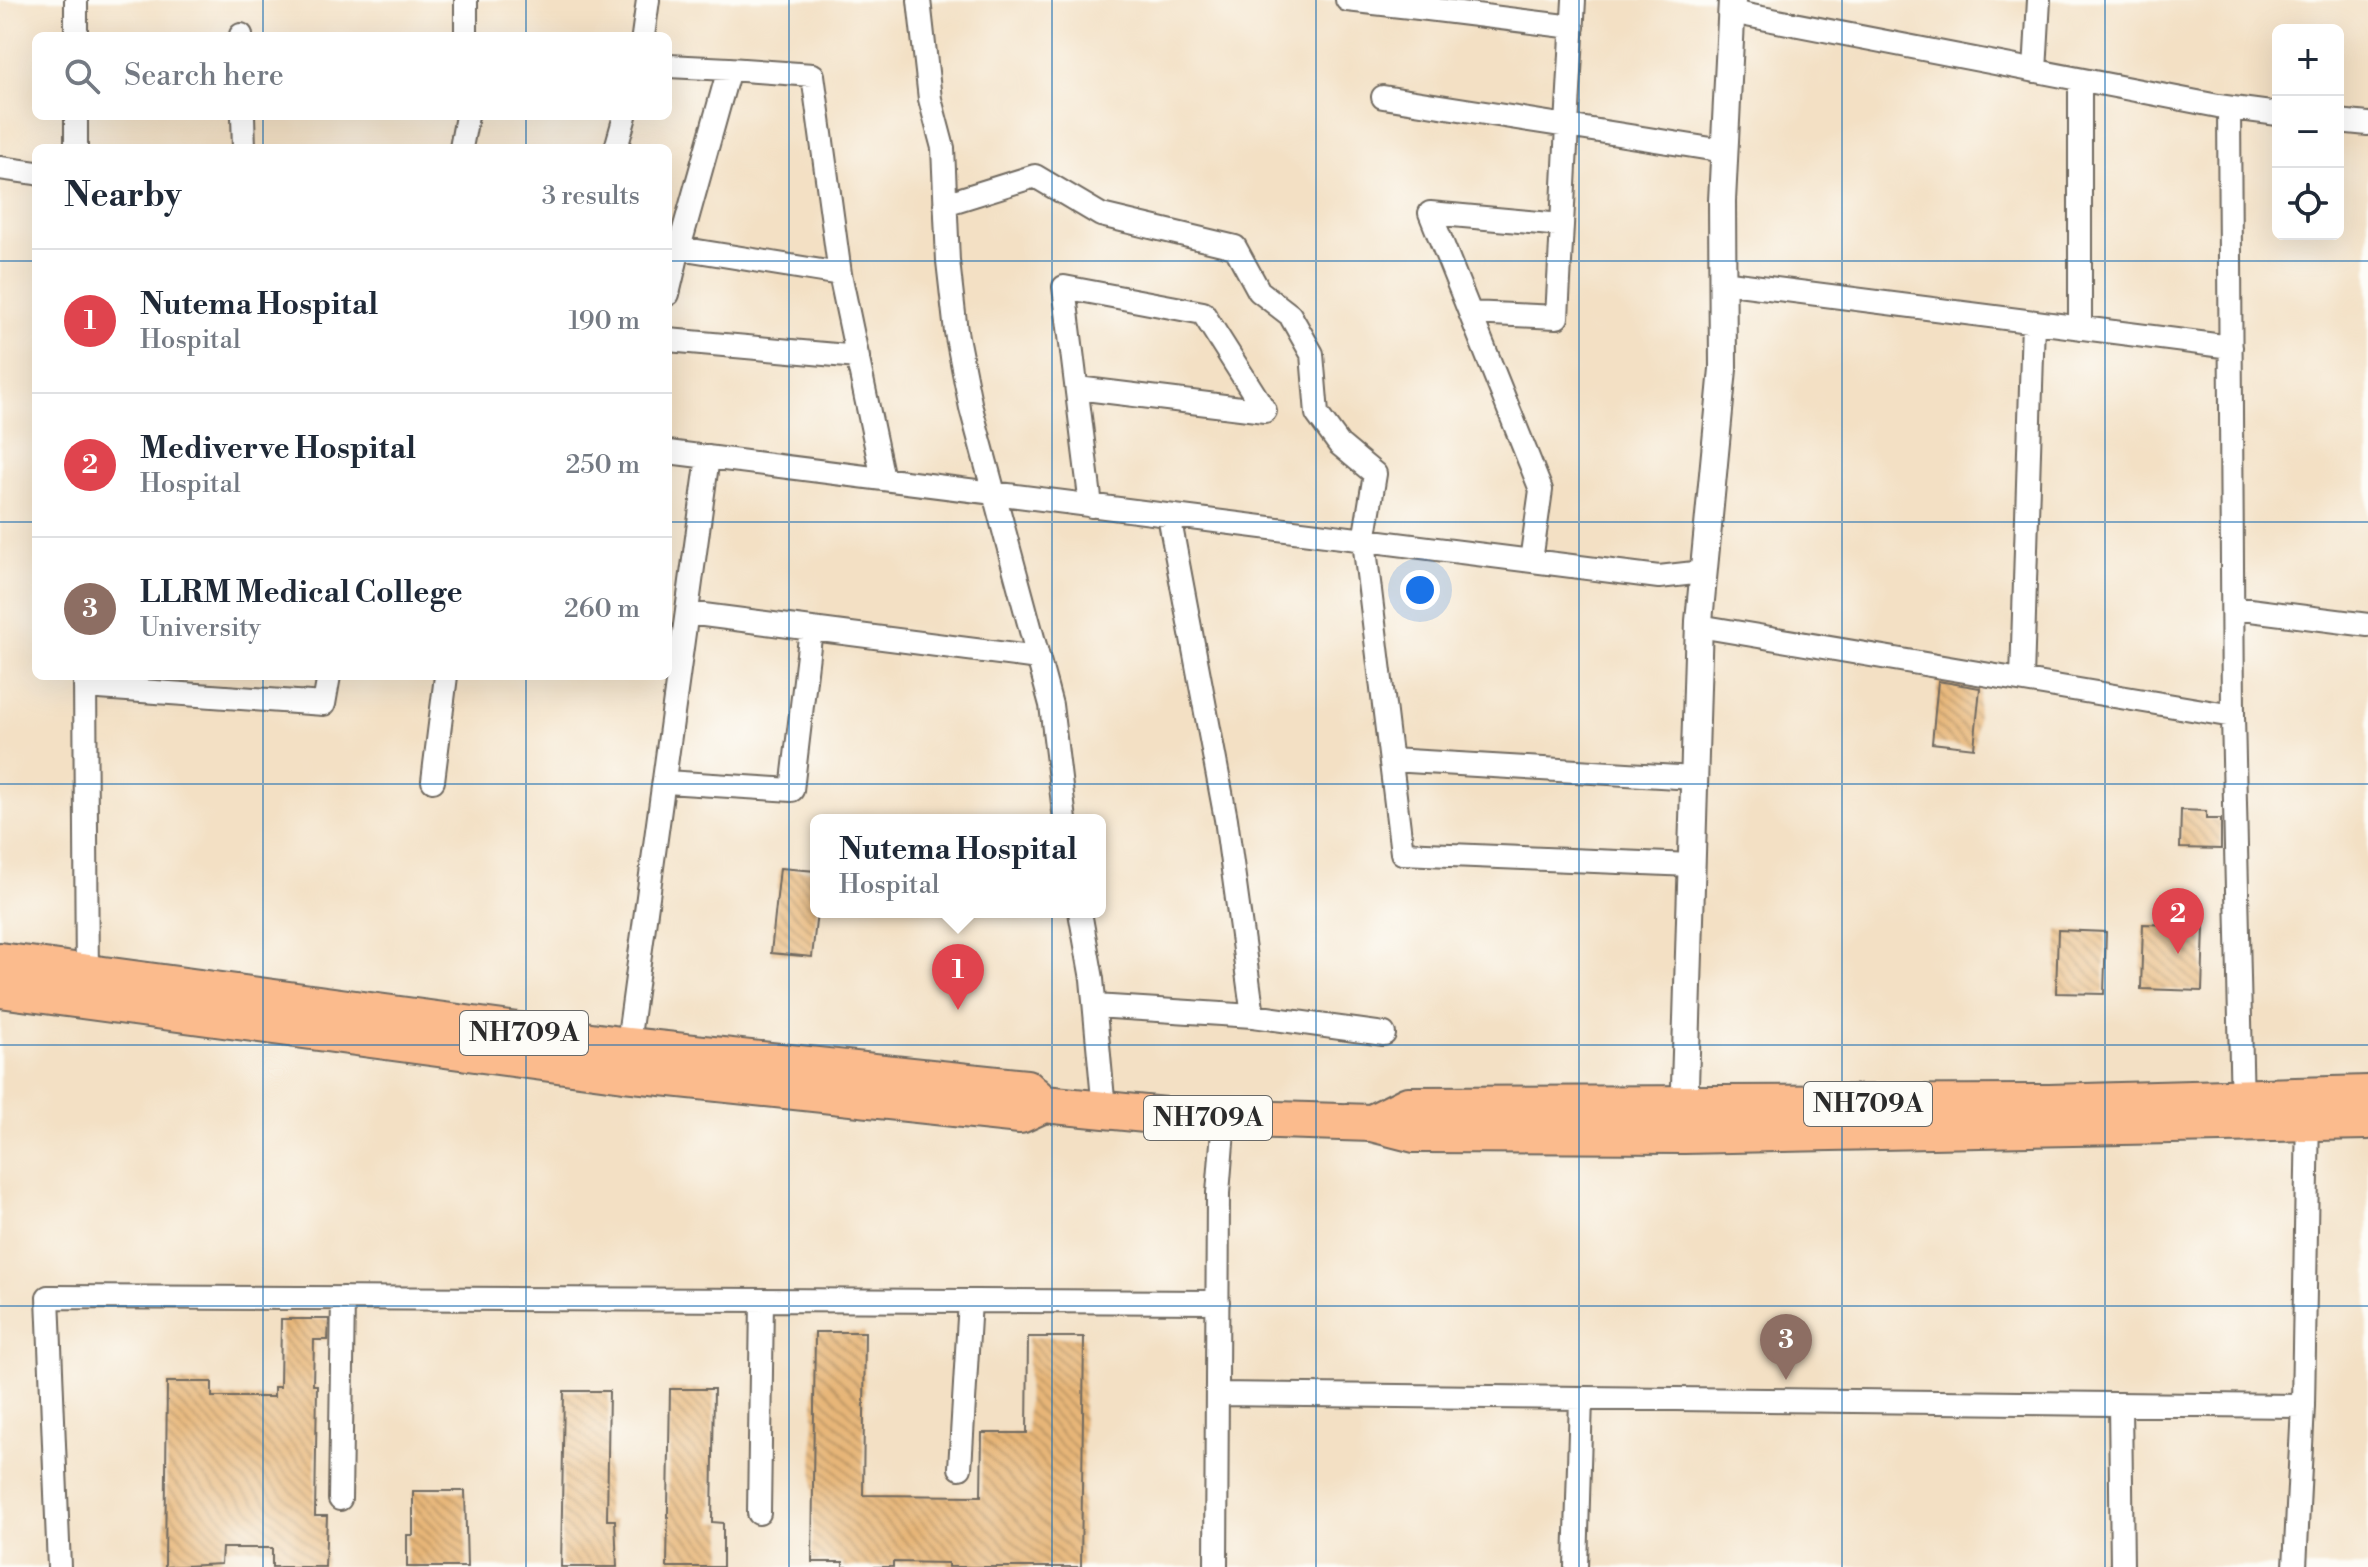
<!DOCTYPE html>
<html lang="en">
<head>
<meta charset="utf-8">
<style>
  :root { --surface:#fff; --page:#f2f2f3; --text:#1f2937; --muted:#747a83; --line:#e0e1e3; --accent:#1f6fb2 }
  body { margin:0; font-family:"Libre Bodoni",serif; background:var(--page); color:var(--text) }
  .controls { position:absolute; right:24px; top:24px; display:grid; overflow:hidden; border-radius:12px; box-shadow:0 8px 32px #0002 }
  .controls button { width:72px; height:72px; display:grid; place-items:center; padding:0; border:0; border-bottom:2px solid var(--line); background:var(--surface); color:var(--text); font:40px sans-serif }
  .you { position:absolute; left:1420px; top:590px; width:28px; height:28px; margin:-20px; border:6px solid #fff; border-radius:50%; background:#1a73e8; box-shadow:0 0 0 12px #1a73e833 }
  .badge { display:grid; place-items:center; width:52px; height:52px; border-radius:50%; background:var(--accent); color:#fff; font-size:26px; font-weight:700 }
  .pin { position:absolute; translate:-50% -66px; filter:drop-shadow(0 2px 4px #0008) }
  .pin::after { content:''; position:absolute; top:42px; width:28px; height:24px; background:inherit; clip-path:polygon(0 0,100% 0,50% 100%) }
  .popup { position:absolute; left:810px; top:814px; width:296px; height:104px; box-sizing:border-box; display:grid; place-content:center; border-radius:12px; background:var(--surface); filter:drop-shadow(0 2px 6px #0005); font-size:26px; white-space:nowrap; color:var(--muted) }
  .popup b { font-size:30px; color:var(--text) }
  .popup::after { content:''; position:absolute; left:50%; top:100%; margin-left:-16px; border:16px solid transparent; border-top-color:var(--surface) }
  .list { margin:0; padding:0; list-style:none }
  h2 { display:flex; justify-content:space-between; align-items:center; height:104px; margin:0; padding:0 32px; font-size:34px }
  h2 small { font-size:26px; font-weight:400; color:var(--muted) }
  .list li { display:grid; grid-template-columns:52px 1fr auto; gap:24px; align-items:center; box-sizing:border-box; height:144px; padding:0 32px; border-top:2px solid var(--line) }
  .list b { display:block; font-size:30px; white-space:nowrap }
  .list p { margin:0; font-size:26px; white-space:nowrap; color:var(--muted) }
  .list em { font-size:26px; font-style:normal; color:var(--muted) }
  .icon { flex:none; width:44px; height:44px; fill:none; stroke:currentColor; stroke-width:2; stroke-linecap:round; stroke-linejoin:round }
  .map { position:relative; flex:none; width:2368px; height:1567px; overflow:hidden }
  .search { position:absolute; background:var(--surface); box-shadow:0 8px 32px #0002; left:32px; top:32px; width:640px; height:88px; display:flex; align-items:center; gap:20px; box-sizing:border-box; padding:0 28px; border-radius:12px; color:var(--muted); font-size:30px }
  .panel { position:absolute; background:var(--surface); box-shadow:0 8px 32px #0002; left:32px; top:144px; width:640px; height:536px; border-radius:12px }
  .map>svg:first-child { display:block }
  .building { fill:url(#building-back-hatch) }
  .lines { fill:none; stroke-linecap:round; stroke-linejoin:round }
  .minor-casing { stroke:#716a61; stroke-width:26 }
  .tertiary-casing { stroke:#716a61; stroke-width:30 }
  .trunk-casing { stroke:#716a61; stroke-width:40 }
  .minor { stroke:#fff; stroke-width:22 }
  .tertiary { stroke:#fff; stroke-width:26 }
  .trunk { stroke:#fbbb8d; stroke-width:36 }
  .grid { fill:none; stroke:#1f6fb2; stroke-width:2; stroke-opacity:0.55 }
  .labels { text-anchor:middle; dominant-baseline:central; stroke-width:6; stroke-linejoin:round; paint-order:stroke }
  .shield { fill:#fdfcf7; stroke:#6a6a68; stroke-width:2 }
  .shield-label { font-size:26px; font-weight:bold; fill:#2b2b2b }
</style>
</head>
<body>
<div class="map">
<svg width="2368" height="1567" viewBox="0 0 2368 1567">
  <defs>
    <pattern id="building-back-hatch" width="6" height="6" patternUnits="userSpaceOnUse" patternTransform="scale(2)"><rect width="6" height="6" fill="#e7b678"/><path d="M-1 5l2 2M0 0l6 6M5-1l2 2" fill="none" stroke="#bb9463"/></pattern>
  </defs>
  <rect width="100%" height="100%" fill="#fdfcf7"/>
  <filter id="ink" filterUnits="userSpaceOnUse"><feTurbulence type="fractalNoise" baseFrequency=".0125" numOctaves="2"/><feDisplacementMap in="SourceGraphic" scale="16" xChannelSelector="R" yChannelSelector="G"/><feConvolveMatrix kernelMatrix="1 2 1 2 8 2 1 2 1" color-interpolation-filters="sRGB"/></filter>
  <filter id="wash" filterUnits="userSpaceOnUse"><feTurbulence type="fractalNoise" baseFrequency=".006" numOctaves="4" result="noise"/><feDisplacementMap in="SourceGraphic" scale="32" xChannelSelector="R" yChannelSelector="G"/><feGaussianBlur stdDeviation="1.8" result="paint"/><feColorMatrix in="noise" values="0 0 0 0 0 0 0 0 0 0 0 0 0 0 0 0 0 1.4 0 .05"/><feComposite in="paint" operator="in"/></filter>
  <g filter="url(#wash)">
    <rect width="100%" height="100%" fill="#f3e0c4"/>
    <g id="blocks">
      <!-- building -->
      <path class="building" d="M1938 681 1980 688 1974 748 1932 743Z
        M2181 810 2206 811V819H2221V849L2180 848Z
        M780 868 816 871 817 912 812 957 771 953Z
        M2143 924 2204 926 2202 991 2141 989Z
        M2058 930 2106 932 2104 994 2056 993Z
        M281 1319H329L328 1340H314L313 1385H317L315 1516H327L325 1567H272V1548H222L221 1564 165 1567 167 1382H212V1397H274V1387H280Z
        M815 1332H865L863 1495 981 1496 982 1433H1027L1028 1337H1084L1081 1567H948V1563L893 1562V1567H843V1562H812Z
        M670 1389H714L712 1522 723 1523V1567H667Z
        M564 1391H609L607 1520H615L617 1567H561Z
        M413 1491H465L467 1567H407V1535H413Z"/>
    </g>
  </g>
  <g filter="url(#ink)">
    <use href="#blocks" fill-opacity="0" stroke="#716a61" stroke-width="2"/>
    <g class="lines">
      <!-- minor casing -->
      <g class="minor-casing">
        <path id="minor" d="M76 0V36
          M466 0V36
          M919 0 930 99 943 148 948 261 956 332 971 408 1051 705 1065 820
          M1347 0 1428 9
          M1429 0 1428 9 1573 27
          M1731 12 2218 106 2278 114
          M241 35V36
          M643 36 648 0
          M668 66 729 69
          M2035 71 2039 0
          M1383 97 1567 126 1574 0
          M2229 108 2233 716 2242 1107
          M76 116V148
          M243 116 244 148
          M2338 121 2368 124
          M461 148 467 116
          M616 148 625 116
          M0 168 36 173
          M945 204 1035 176 1101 215 1235 247 1259 291 1290 315 1312 354 1317 414 1339 444 1375 474 1364 541 1402 853 1692 865
          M679 248 729 69 813 75 840 274
          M1722 282 2231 347
          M668 294 679 248 840 274 883 479
          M1470 313 1557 317 1562 225
          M2080 328V80
          M668 340 858 357
          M1077 388 1265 411 1203 313 1064 287 1091 506
          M668 452 1659 577 1703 572
          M1169 516 1226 819 1253 1016
          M1531 561 1541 490 1430 213 1562 225 1567 126 1724 151
          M2234 608 2368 625
          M688 613 1038 658
          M1699 626 2233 716
          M85 676 87 983
          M2022 679 2033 322
          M85 687 324 704 329 676
          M1391 760 1694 778
          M433 781 446 676
          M666 782 792 790 811 629
          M1080 912 1092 979 1104 1110
          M1095 1006 1253 1016 1384 1034
          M626 1058 708 457
          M1217 1394 2303 1406
          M2120 1404 2122 1567
          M960 1468 970 1301
          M340 1499 343 1298
          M759 1513 762 1300
          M59 1567 48 1297 1218 1302
          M1216 1567 1218 1193 1224 1118
          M1576 1567 1581 1398
          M2295 1567 2303 1406 2308 1113"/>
      </g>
      <!-- tertiary casing -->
      <g class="tertiary-casing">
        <path id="tertiary" d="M1684 1119 1699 621 1723 369 1722 201 1732 0"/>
      </g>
      <!-- trunk casing -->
      <g class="trunk-casing">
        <path id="trunk" d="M0 961 628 1046 1026 1088 1044 1104
          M0 989 624 1073 1020 1115 1044 1104 1176 1117 1372 1123 1415 1134 1684 1135 2368 1121
          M1372 1123 1408 1105 2049 1103 2368 1094"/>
      </g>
      <!-- minor -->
      <use href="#minor" class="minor"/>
      <!-- tertiary -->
      <use href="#tertiary" class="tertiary"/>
      <!-- trunk -->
      <use href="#trunk" class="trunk"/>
    </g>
  </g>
  <!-- grid -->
  <path class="grid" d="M263 0V36M526 0V36M789 0V1567M1052 0V1567M1316 0V1567M1579 0V1567M1842 0V1567M2105 0V1567M263 116V148M526 116V148M0 261H36M668 261H2368M0 522H36M668 522H2368M263 676V1567M526 676V1567M0 784H2368M0 1045H2368M0 1306H2368"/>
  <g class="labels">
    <!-- shield labels -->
    <g class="shield">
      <rect x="460" y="1011" width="128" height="44" rx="6"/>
      <rect x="1804" y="1082" width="128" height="44" rx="6"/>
      <rect x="1144" y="1096" width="128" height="44" rx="6"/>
    </g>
    <g class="shield-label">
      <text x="524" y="1033">NH709A</text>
      <text x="1868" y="1104">NH709A</text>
      <text x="1208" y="1118">NH709A</text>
    </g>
  </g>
</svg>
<div class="controls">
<button>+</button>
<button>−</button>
<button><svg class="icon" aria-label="locate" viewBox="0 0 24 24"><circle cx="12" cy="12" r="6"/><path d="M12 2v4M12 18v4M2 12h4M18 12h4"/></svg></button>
</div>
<div class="you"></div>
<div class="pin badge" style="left:958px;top:1010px;background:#e0444e">1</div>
<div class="popup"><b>Nutema Hospital</b>Hospital</div>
<div class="pin badge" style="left:2178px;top:954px;background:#e0444e">2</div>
<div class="pin badge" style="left:1786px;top:1380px;background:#8d6e63">3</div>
<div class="search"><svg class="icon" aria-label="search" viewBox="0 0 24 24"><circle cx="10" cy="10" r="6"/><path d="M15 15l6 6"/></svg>Search here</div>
<section class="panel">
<h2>Nearby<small>3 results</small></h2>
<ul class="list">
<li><span class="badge" style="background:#e0444e">1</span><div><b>Nutema Hospital</b><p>Hospital</p></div><em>190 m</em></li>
<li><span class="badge" style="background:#e0444e">2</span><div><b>Mediverve Hospital</b><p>Hospital</p></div><em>250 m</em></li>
<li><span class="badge" style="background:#8d6e63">3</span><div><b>LLRM Medical College</b><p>University</p></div><em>260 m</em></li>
</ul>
</section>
</div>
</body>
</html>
